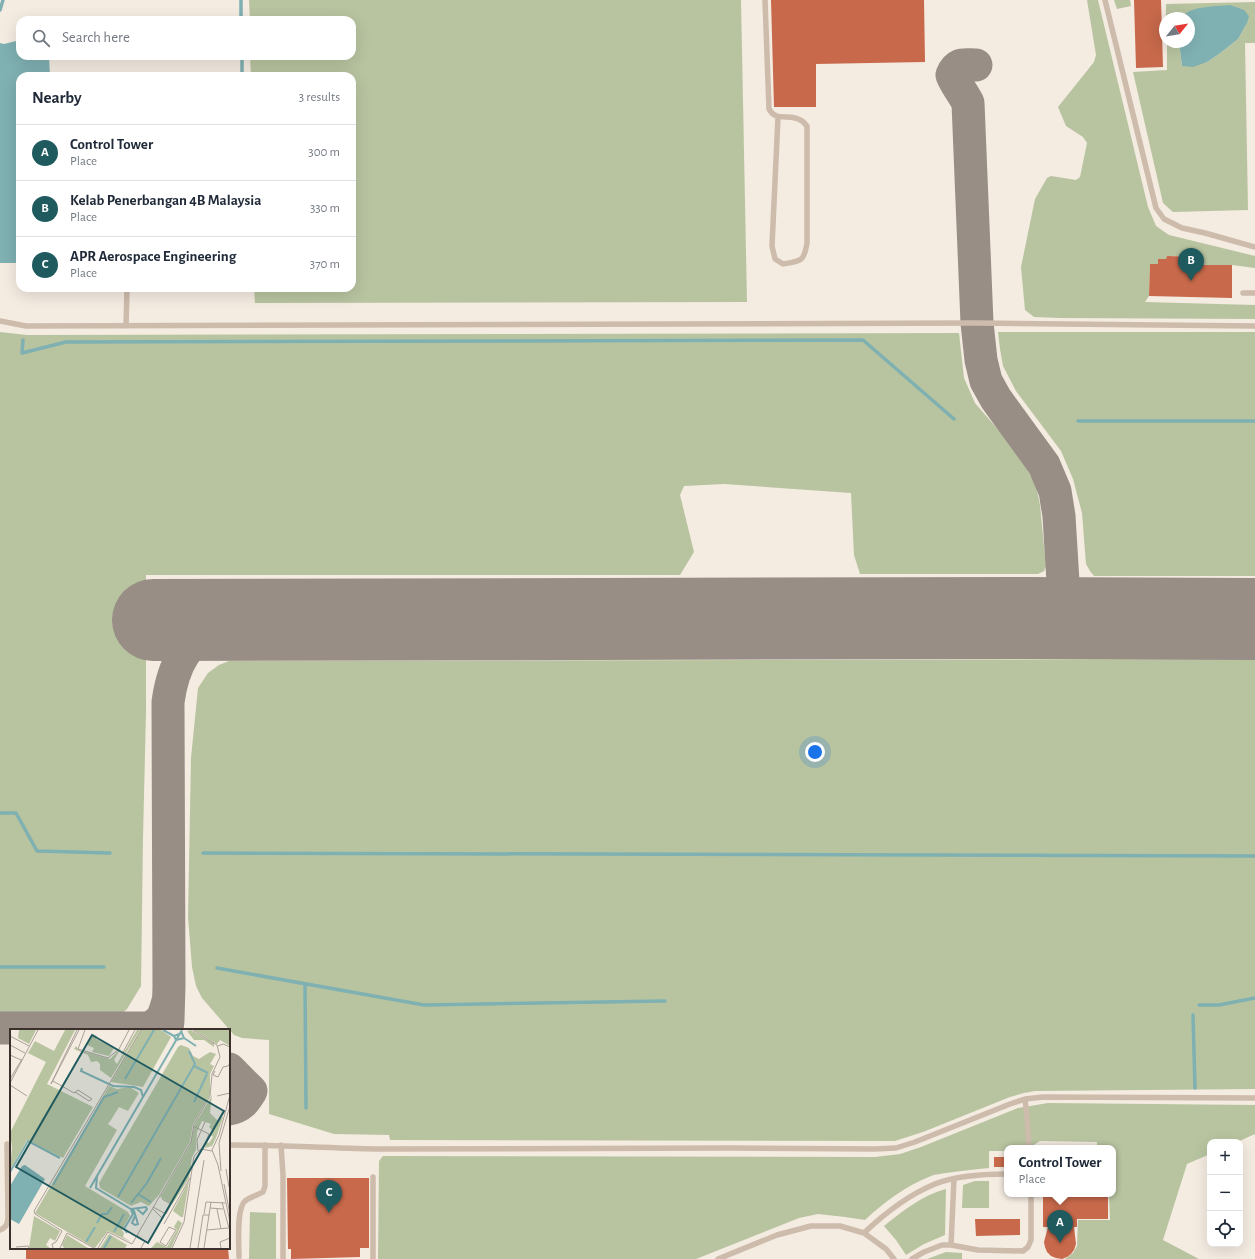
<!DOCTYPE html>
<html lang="en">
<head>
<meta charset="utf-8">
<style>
  :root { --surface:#fff; --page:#f2f2f3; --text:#1f2937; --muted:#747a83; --line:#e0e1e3; --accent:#1f5a5e }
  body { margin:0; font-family:"Alegreya Sans",sans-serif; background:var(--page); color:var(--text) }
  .controls { position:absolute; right:12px; bottom:12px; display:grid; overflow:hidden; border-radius:8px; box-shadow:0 4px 16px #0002 }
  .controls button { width:36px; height:36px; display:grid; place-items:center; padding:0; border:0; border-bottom:1px solid var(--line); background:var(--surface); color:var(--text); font:20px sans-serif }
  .compass { position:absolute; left:1159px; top:12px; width:36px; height:36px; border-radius:50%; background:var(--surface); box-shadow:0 4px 16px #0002; rotate:60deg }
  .you { position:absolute; left:815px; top:752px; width:14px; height:14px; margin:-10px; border:3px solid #fff; border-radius:50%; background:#1a73e8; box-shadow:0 0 0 6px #1a73e833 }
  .badge { display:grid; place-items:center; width:26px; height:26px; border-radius:50%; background:var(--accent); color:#fff; font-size:13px; font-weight:700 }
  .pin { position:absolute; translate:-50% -33px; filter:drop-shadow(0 1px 2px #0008) }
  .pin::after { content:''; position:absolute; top:21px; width:14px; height:12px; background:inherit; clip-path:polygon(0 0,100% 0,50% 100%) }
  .popup { position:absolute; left:1004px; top:1145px; width:112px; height:52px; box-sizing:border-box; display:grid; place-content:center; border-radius:8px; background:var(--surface); filter:drop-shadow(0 1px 3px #0005); font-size:13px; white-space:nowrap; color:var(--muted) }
  .popup b { font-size:15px; color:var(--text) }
  .popup::after { content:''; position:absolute; left:50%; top:100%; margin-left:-8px; border:8px solid transparent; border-top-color:var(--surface) }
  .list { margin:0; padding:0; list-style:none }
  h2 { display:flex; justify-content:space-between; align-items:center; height:52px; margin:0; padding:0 16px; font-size:17px }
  h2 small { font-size:13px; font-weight:400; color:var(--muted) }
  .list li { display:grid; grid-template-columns:26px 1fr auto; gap:12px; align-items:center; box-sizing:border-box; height:56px; padding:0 16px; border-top:1px solid var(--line) }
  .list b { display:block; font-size:15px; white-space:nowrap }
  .list p { margin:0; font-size:13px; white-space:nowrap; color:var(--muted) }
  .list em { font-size:13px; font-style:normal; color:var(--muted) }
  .icon { flex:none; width:22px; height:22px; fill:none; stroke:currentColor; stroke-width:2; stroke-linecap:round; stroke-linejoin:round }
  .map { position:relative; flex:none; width:1255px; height:1259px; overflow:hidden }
  .search { position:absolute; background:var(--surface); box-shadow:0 4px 16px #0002; left:16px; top:16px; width:340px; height:44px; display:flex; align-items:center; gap:10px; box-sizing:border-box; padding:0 14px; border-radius:12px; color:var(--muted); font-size:15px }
  .panel { position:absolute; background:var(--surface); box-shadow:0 4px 16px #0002; left:16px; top:72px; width:340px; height:220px; border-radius:12px }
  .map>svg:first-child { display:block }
  .green { fill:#b8c4a0 }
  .water { fill:#7fb0b2 }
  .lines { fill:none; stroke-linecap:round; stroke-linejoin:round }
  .stream { stroke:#7fb0b2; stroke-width:3.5 }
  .taxiway { stroke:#988e86; stroke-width:33 }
  .runway { stroke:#988e86; stroke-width:82 }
  .building { fill:#c8694b }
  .lane { stroke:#cdbbac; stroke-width:5.5 }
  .inset-river { fill:none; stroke:#7fb0b2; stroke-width:2 }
  .inset-road { fill:none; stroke:#aaa098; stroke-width:1 }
  .view { fill:#1f5a5e; fill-opacity:0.15; stroke:#1f5a5e; stroke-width:2 }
  .inset-edge { fill:none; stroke:#3b302b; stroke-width:2 }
</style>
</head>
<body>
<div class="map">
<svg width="1255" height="1259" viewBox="0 0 1255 1259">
  <rect width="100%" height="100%" fill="#f4ebe1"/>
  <!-- green -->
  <path class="green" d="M249 0H741L747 302 255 303 254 288H352V76H251L250 56H352V20H250Z
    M1087 0H1098L1148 207 1156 226 1169 235 1255 256V268L1232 265H1201L1200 257 1167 256 1166 259H1158V264H1150L1149 296 1145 302 1255 305V319L1060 318 1034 317 1025 310 1021 267 1035 199 1047 178 1051 176 1076 180 1080 177 1087 143 1083 137 1066 126 1058 107 1094 62 1096 55Z
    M1114 0H1130L1131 6 1117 9Z
    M1255 2V43H1245L1248 210 1173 212 1163 203 1133 72 1167 70V42H1179L1182 66 1207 62 1219 54 1238 39 1247 23 1183 16 1182 18H1166V4Z
    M0 332 27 335 959 333 964 378 975 403 1007 440 1025 465 1036 485 1040 505 1046 566 1044 571 1038 574H860L854 555 851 493 724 484 684 486 680 495 694 552 680 575H146V712L143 838 141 986 127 1009 118 1017 15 1015 0 1016Z
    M998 332H1255V576H1094L1090 571 1086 564 1082 513 1073 479 1061 451 1016 391 1003 366 1000 349Z
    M1255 659V1089L1035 1091 1024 1093 1010 1097 923 1132 895 1141 390 1140 389 1135 334 1134 269 1114V1040L242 1038 234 1035 202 998 196 986 192 967 188 917 191 758 198 688 208 673 219 665 229 661Z
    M1048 1103 1255 1105V1134L1237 1142H1210V1154L1187 1164 1163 1240 1199 1259H1065L1073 1253 1077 1246 1078 1220H1110L1109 1194H1113V1148H1097V1142L1040 1141 1029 1148H1007V1151H989V1168C975 1169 961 1171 946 1173 941 1174 936 1174 931 1176 906 1186 884 1202 865 1220L845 1217 818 1214 799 1218 696 1259H378L379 1161 383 1156 875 1157 900 1154 921 1147 1018 1108Z
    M975 1181H989V1208H962L963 1185Z
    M946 1189 945 1235 924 1244 906 1255 896 1240 884 1226C903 1211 922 1195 946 1189Z
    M250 1212 276 1213V1259H249Z
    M946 1252 962 1253V1259H927Z"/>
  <!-- water -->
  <path class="water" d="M1230 5 1244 10 1249 16 1247 23 1238 39 1219 54 1207 62 1193 67 1182 66 1179 42H1189V18H1182C1188 5 1217 7 1230 5Z
    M20 40V56H49L50 76H20V263H0V43L4 44Z"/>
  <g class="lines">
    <!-- stream -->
    <path class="stream" d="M241 0V20
      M0 10 3 0
      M242 56V76
      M23 340 22 353 66 342 863 340 954 419
      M1078 421H1255
      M0 813H16L37 851 110 853
      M203 853 1255 856
      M0 967H104
      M217 968 424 1005 665 1001
      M305 984 306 1108
      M1199 1005H1219L1255 998
      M1193 1015 1195 1088"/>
    <!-- taxiway -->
    <path class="taxiway" d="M976 65C964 65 957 62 952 75 956 85 963 93 968 103L977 323 981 360 986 381 996 399 1044 465 1055 491 1059 516 1063 582 1055 601 1049 607 1038 613 1025 618
      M1063 582C1066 605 1081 612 1101 618
      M0 1028H148C163 1022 164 1015 168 1001
      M167 1030 168 1020 169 986 168 702C173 666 186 636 225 627 239 623 255 622 270 620
      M229 1069 251 1091C245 1101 241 1107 229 1109"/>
    <!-- runway -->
    <path class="runway" d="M153 620 1025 618 1255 619"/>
  </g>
  <!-- building -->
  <path class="building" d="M771 0H924L925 62 816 64V107H774Z
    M1134 0H1161L1163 67 1136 68Z
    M1167 256 1201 257V265H1232V298L1149 296 1150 264H1158V259H1166Z
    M994 1157H1007V1167H994Z
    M287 1178H369V1248H360V1257L291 1259V1249H288Z
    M1043 1194H1108V1219H1077V1227H1074L1076 1244 1074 1250 1071 1254 1067 1257 1062 1259 1056 1258 1051 1256 1047 1252 1045 1247 1044 1242 1048 1227H1043Z
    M975 1219H1020V1235L976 1236Z
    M26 1248H228L229 1259H26Z"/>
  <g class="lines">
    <!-- lane -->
    <path class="lane" d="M765 0 769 109C776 123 791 112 802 121 804 122 805 124 807 126V243C804 262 801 261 783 264L775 259 772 246 778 117
      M1105 0 1156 208 1164 219 1182 228 1205 233 1255 247
      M1243 293H1255
      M0 321 26 326 977 323 1255 326
      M126 326 127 288
      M1025 1099 1027 1117 1029 1148
      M229 1145C280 1145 331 1148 382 1149L729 1148 875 1149 896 1148 915 1142 1010 1104 1025 1099 1043 1097 1255 1098
      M281 1145 283 1175V1259
      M373 1177V1259
      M0 1230C7 1227 8 1223 8 1216L7 1144
      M864 1233C885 1213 908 1195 935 1184 955 1176 985 1174 1007 1174
      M951 1245 954 1179
      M239 1257C239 1244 236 1209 245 1201 250 1197 258 1195 263 1192L265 1186V1145
      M718 1259 777 1235 811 1226H840L864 1233 886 1249 894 1259
      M912 1259 924 1252 942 1245H951L978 1250 1023 1251 1028 1247 1031 1240V1194"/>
  </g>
  <!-- overview -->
  <g transform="translate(10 1029)">
    <rect width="220" height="220" fill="#f4ebe1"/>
    <path d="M9 1H26L19 15 8 9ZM55 1H65L37 55 83 78 53 129 17 111 0 141 2 118 0 104 36 33 18 24 25 12 44 22ZM127 1H130L101 49 90 41V35L87 32 81 33 78 26 64 20 66 17 69 21 100 30 111 19 104 31 107 35ZM131 1H151L161 8 133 58 101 53ZM181 1 204 14V18L194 11H184L177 2ZM184 1H220V17L210 11 207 15ZM83 5 87 7 86 10 104 19 99 27 82 23 84 19 77 16ZM171 16 179 19 183 27 189 30 200 23 206 25 200 35 204 37 200 45V66L183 95 180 113 149 166 139 177 131 173 121 177 90 159 89 154 168 18ZM99 57 107 60 120 58 129 64 118 82 109 78 101 91 98 95 107 101 75 157 118 183 120 187 112 201 114 204 113 208 121 213 98 202 85 219 25 184ZM202 66 200 84 207 91 213 88 206 109 202 117 195 119 196 113 199 114 203 108 201 106 203 102 199 98 201 95 192 92 187 103 186 121 182 128 179 149 156 185 162 175 150 168 180 116 185 95ZM179 152 173 188H171L163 182ZM24 187 50 202 45 212 40 209 36 216 40 219H19ZM168 191 172 194 161 219H141L147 213 157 218 167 201 164 198ZM99 205 117 216 115 219H90ZM57 206 78 219H54L52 216Z" fill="#b8c4a0"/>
    <path d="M15 136 35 150 9 195 0 190V157L12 137Z" fill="#7fb0b2"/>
    <path class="inset-river" d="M153 1 164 7M169 5 164 7 166 11 174 9 171 2M174 9 186 17M184 37 198 44M72 39 71 42 103 57 124 58 131 61 133 68M115 50 144 1M184 73 197 45M0 143 18 112 50 129M87 147 86 159 124 182 128 195 125 196 122 194 125 187M43 156 94 68 108 63M80 159 172 1M128 165 141 173M108 168 185 35 179 22M121 174 137 154 151 129M121 180 136 178 137 180 133 185 127 180M87 194 92 185H97L102 178M104 203 114 185M117 204 114 200 123 185 121 181M76 213 85 198M94 219 101 207"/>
    <path class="inset-road" d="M67 1 41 55 69 1M75 1 68 20 98 29 109 20 119 1M0 7 19 17M0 16 15 24M208 17 213 15 220 18M112 25 125 1M0 26 11 31M205 42 203 46 208 48 213 38 218 37 220 34M0 50 12 30M43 52 64 64 68 61 82 70M0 54 28 1M0 56 17 67M65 63 79 72 82 70M220 66 209 106 202 121 208 136 220 193M207 67 220 64M183 97 199 105 193 120M188 122 187 111 195 93M216 140 219 158M211 142 209 114 220 77M214 155 220 185M212 173 220 203M143 178 156 185 161 175 152 170M142 179 152 189M200 179 213 180M207 180 211 200M194 185 196 173 215 174M154 195 180 149M159 198 166 201 156 217 150 213ZM197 201 218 199M127 206 135 212 131 219M6 218 18 217 19 219M43 219 42 215 46 213 52 202 25 185 24 182 131 1M50 219 57 204 84 219M88 219 98 203 122 215 181 113 184 95 200 67 202 45 210 28 207 16 183 1M162 219 174 193 184 127 191 120 202 122M180 219 194 131M188 219 193 186H199M194 219 201 173M211 219 210 213 220 209"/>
    <path class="view" d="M82 6 214 82 138 214 6 138Z"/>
    <rect width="220" height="220" class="inset-edge"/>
  </g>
</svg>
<div class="controls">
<button>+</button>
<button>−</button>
<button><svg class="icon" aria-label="locate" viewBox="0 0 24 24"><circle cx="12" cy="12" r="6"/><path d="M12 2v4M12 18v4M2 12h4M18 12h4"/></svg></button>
</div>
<svg class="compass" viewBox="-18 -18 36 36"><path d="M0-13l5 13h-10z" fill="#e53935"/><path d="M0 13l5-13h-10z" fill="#747a83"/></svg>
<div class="you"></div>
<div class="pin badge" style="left:1060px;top:1243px">A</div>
<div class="popup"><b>Control Tower</b>Place</div>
<div class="pin badge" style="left:1191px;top:281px">B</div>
<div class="pin badge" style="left:329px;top:1213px">C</div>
<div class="search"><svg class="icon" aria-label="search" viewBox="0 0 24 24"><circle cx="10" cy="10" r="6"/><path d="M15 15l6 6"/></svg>Search here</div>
<section class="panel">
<h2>Nearby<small>3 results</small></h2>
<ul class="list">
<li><span class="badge">A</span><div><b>Control Tower</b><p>Place</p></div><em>300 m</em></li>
<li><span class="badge">B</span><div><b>Kelab Penerbangan 4B Malaysia</b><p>Place</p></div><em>330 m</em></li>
<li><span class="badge">C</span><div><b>APR Aerospace Engineering</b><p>Place</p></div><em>370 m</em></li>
</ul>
</section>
</div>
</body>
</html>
